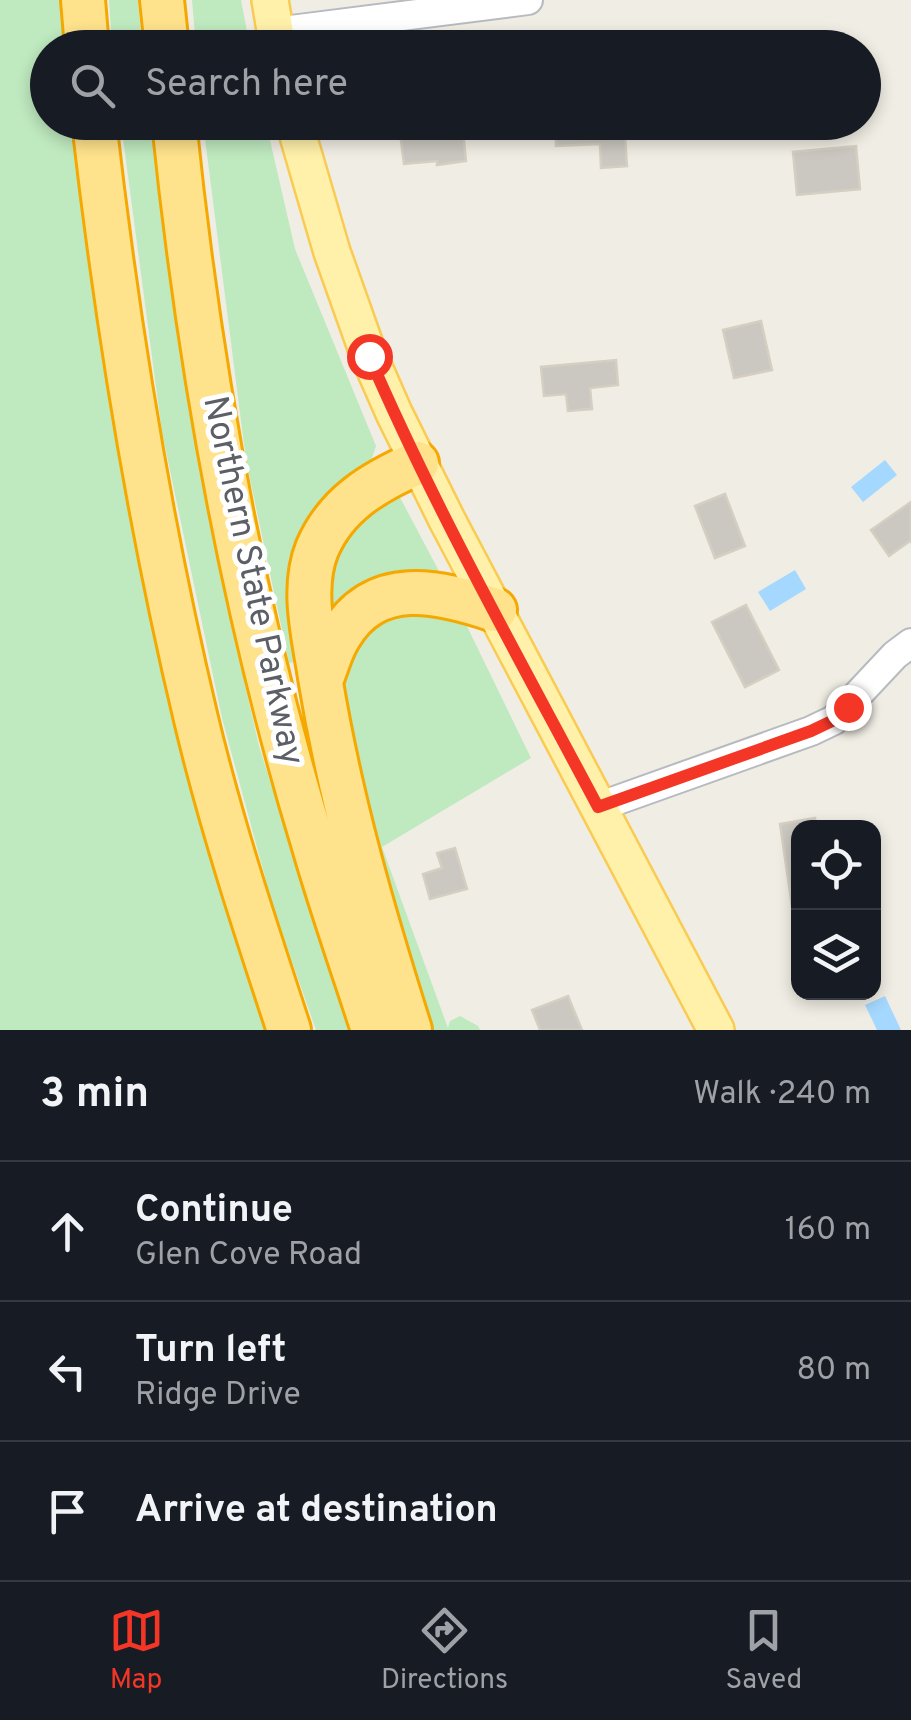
<!DOCTYPE html>
<html lang="en">
<head>
<meta charset="utf-8">
<style>
  :root { --surface:#171b24; --page:#20242c; --text:#f1f3f6; --muted:#9ea1a6; --line:#363941; --accent:#f43626 }
  body { margin:0; font-family:Overpass,sans-serif; background:var(--page); color:var(--text) }
  .controls { position:absolute; right:30px; bottom:30px; display:grid; overflow:hidden; border-radius:20px; box-shadow:0 5px 15px #0003 }
  .controls button { width:90px; height:90px; display:grid; place-items:center; padding:0; border:0; border-bottom:2px solid var(--line); background:var(--surface); color:var(--text); font:50px sans-serif }
  .stop { position:absolute; width:30px; height:30px; margin:-22px; border:8px solid #f43626; border-radius:50%; background:#fff }
  .stop.end { background:#f43626; border-color:#fff; box-shadow:0 2px 10px #0008 }
  .list { margin:0; padding:0; list-style:none }
  h2 { display:flex; justify-content:space-between; align-items:center; height:130px; margin:0; padding:0 40px; font-size:42px }
  h2 small { font-size:32px; font-weight:400; color:var(--muted) }
  .list li { display:grid; grid-template-columns:65px 1fr auto; gap:30px; align-items:center; box-sizing:border-box; height:140px; padding:0 40px; border-top:2px solid var(--line) }
  .list b { display:block; font-size:38px; white-space:nowrap }
  .list p { margin:0; font-size:32px; white-space:nowrap; color:var(--muted) }
  .list em { font-size:32px; font-style:normal; color:var(--muted) }
  .icon { flex:none; width:55px; height:55px; fill:none; stroke:currentColor; stroke-width:2; stroke-linecap:round; stroke-linejoin:round }
  .map { position:relative; flex:none; width:911px; height:1030px; overflow:hidden }
  .search { position:absolute; background:var(--surface); box-shadow:0 5px 15px #0003; left:30px; right:30px; top:30px; height:110px; display:flex; align-items:center; gap:25px; box-sizing:border-box; padding:0 35px; border-radius:55px; color:var(--muted); font-size:38px }
  .sheet { height:550px; background:var(--surface) }
  nav { display:flex; justify-content:space-around; align-items:center; box-sizing:border-box; height:140px; border-top:2px solid var(--line); background:var(--surface); font-size:28px; color:var(--muted) }
  nav a { display:grid; justify-items:center; gap:5px }
  nav .on { color:var(--accent) }
  .map>svg:first-child { display:block }
  .green { fill:#bfe9bf }
  .water { fill:#a5d8ff }
  .building { fill:#cbc8c1; stroke:#d5cfc2; stroke-width:2.5 }
  .lines { fill:none; stroke-linecap:round; stroke-linejoin:round }
  .minor-casing { stroke:#b7babf; stroke-width:32 }
  .major-casing { stroke:#facb53; stroke-width:40 }
  .highway-casing { stroke:#f4a800; stroke-width:48 }
  .minor { stroke:#fff; stroke-width:28 }
  .major { stroke:#fff1aa; stroke-width:35 }
  .highway { stroke:#ffe28c; stroke-width:42 }
  .route { stroke:#f43626; stroke-width:12 }
  .labels { text-anchor:middle; dominant-baseline:central; stroke-width:10; stroke-linejoin:round; paint-order:stroke }
  .street-label { font-size:35px; fill:#5c6066; stroke:#fff }
</style>
</head>
<body>
<div class="map">
<svg width="911" height="1030" viewBox="0 0 911 1030">
  <rect width="100%" height="100%" fill="#f0ede4"/>
  <!-- green -->
  <path class="green" d="M0 0H60L64 47 48 48V122L72 123C96 326 128 527 176 726 200 829 234 929 267 1030H0Z
    M109 0H138L142 47H112Z
    M192 0H241L250 47H196Z
    M121 123H151L163 227 194 431 227 607 259 746 348 1030H316L274 910 222 718 162 432Z
    M203 123H266L295 249 376 446 370 464 335 494 306 660 289 663 246 460Z
    M395 488 440 573 430 579 339 613 320 608 331 539Z
    M390 609 461 614 531 758 382 847 448 1028 450 1021 460 1016 478 1026 480 1030H427L375 869 337 683 346 651Z"/>
  <!-- water -->
  <path class="water" d="M885 460 897 475 863 502 851 487Z
    M795 570 806 589 770 611 758 592Z
    M885 996 901 1030H877L865 1005Z"/>
  <!-- building -->
  <path class="building" d="M417 122H462L466 161 437 165V161L404 164 399 125Z
    M555 122H624L627 166 601 168 600 144 556 146Z
    M856 146 860 189 797 195 793 152Z
    M761 321 772 370 734 378 723 330Z
    M616 360 618 385 590 388 592 409 568 411 566 394 544 396 541 367Z
    M725 494 745 546 715 558 695 506Z
    M911 502V542L910 541 889 556 871 530Z
    M746 605 779 670 745 687 712 622Z
    M815 818 816 828H798V905L792 906 780 824Z
    M455 848 467 889 430 899 423 874 442 868 437 853Z
    M568 996 582 1030H540L532 1010Z"/>
  <g class="lines">
    <!-- minor casing -->
    <g class="minor-casing">
      <path id="minor" d="M275 32 528 0
        M598 807 811 731 834 720 895 655 911 643"/>
    </g>
    <!-- major casing -->
    <g class="major-casing">
      <path id="major" d="M270 0 278 48
        M294 122 332 252 369 356 394 413 447 520 716 1030"/>
    </g>
    <!-- highway casing -->
    <g class="highway-casing">
      <path id="highway" d="M83 0 87 48
        M162 0 167 48
        M94 122C117 323 149 522 196 719 221 824 255 927 289 1030
        M174 122C199 365 242 609 313 843 331 906 353 968 373 1030
        M321 681C327 666 331 650 339 637 375 575 439 591 495 610
        M410 1030C373 913 340 799 320 677 314 637 301 589 317 549 336 504 374 482 417 463"/>
    </g>
    <!-- minor -->
    <use href="#minor" class="minor"/>
    <!-- major -->
    <use href="#major" class="major"/>
    <!-- highway -->
    <use href="#highway" class="highway"/>
  </g>
  <g class="lines">
    <!-- route -->
    <path class="route" d="M369 356C436 511 519 658 598 807L811 731 834 720 848 707"/>
  </g>
  <g class="labels">
    <!-- street labels -->
    <g class="street-label">
      <text transform="translate(252 581) rotate(78)">Northern State Parkway</text>
    </g>
  </g>
</svg>
<div class="controls">
<button><svg class="icon" aria-label="locate" viewBox="0 0 24 24"><circle cx="12" cy="12" r="6"/><path d="M12 2v4M12 18v4M2 12h4M18 12h4"/></svg></button>
<button><svg class="icon" aria-label="layers" viewBox="0 0 24 24"><path d="M12 4l9 5-9 5-9-5zM3 14l9 5 9-5"/></svg></button>
</div>
<div class="stop" style="left:369px;top:356px"></div>
<div class="stop end" style="left:848px;top:707px"></div>
<div class="search"><svg class="icon" aria-label="search" viewBox="0 0 24 24"><circle cx="10" cy="10" r="6"/><path d="M15 15l6 6"/></svg>Search here</div>
</div>
<section class="sheet">
<h2>3 min<small>Walk · 240 m</small></h2>
<ul class="list">
<li><svg class="icon" aria-label="ahead" viewBox="0 0 24 24"><path d="M12 20V5M6 11l6-6 6 6"/></svg><div><b>Continue</b><p>Glen Cove Road</p></div><em>160 m</em></li>
<li><svg class="icon" aria-label="left" viewBox="0 0 24 24"><path d="M17 20v-9H6M10 6l-5 5 5 5"/></svg><div><b>Turn left</b><p>Ridge Drive</p></div><em>80 m</em></li>
<li><svg class="icon" aria-label="arrive" viewBox="0 0 24 24"><path d="M6 21V4h12l-3 4 3 4H6"/></svg><div><b>Arrive at destination</b></div></li>
</ul>
</section>
<nav>
<a class="on"><svg class="icon" aria-label="map" viewBox="0 0 24 24"><path d="M3 6l6-2 6 2 6-2v14l-6 2-6-2-6 2zM9 4v14M15 6v14"/></svg>Map</a>
<a><svg class="icon" aria-label="directions" viewBox="0 0 24 24"><path d="M12 3l9 9-9 9-9-9zM9 14v-3h6M13 9l2 2-2 2"/></svg>Directions</a>
<a><svg class="icon" aria-label="saved" viewBox="0 0 24 24"><path d="M7 4h10v16l-5-4-5 4z"/></svg>Saved</a>
</nav>
</body>
</html>
